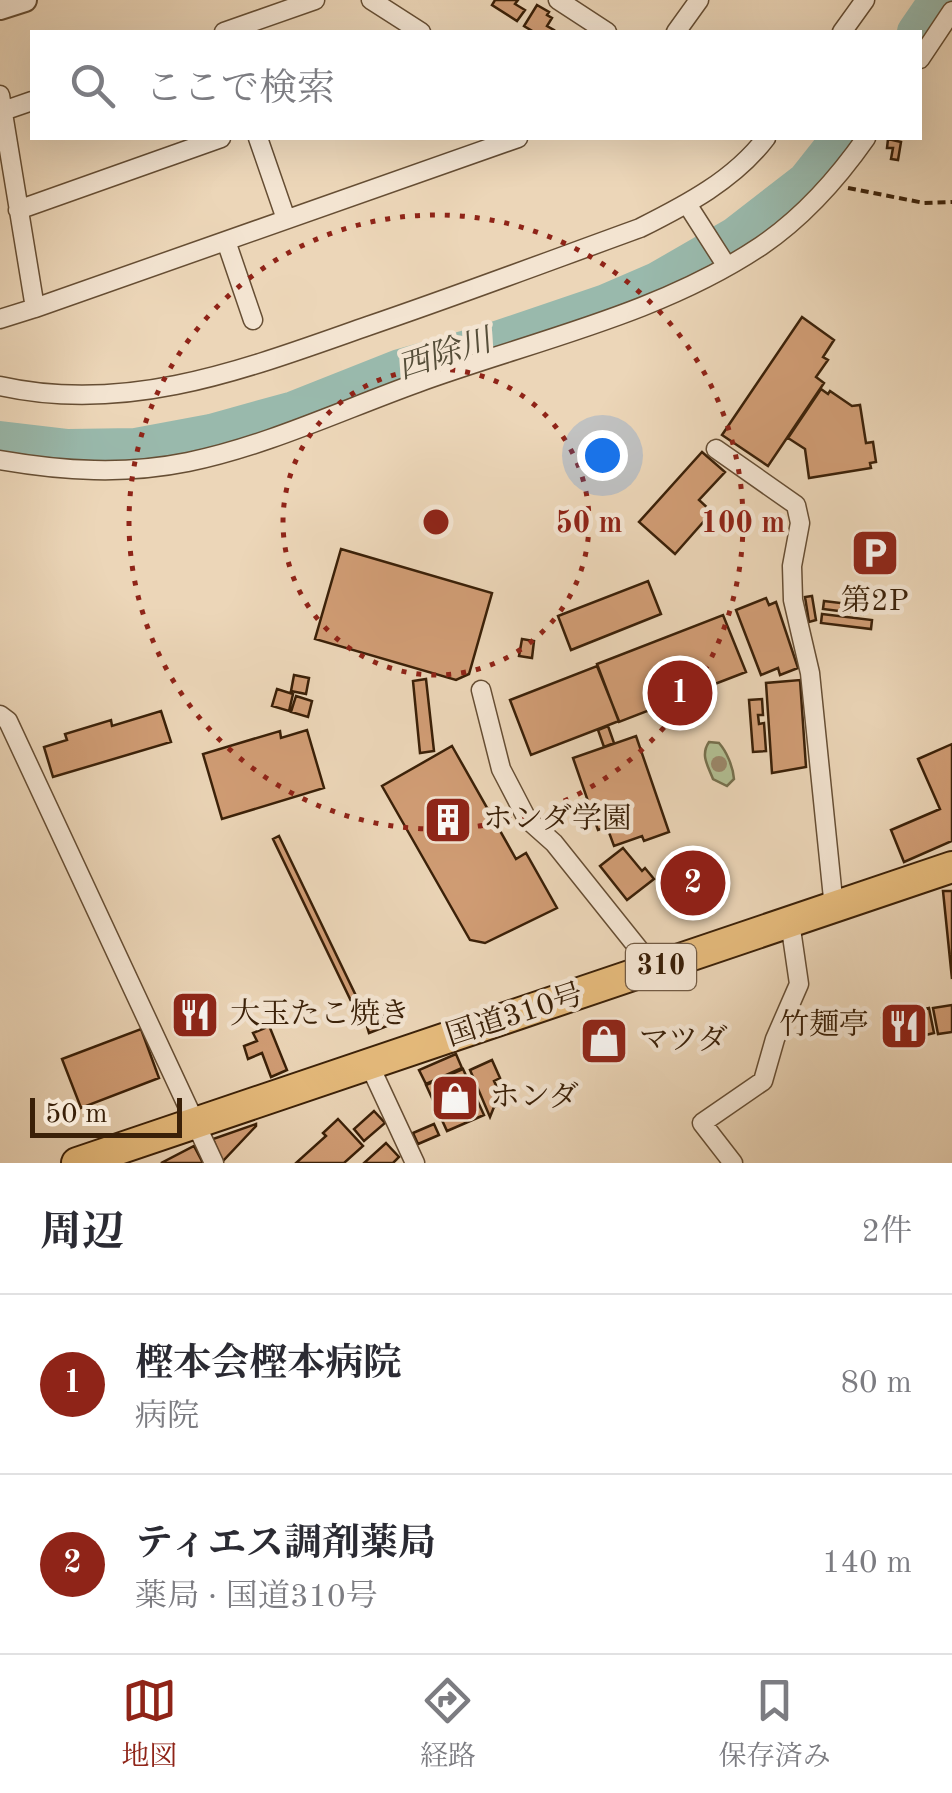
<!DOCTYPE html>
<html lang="ja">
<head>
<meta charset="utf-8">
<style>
  :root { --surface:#fff; --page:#f7f7f7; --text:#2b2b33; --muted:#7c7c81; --line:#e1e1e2; --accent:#8f2418 }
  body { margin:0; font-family:"Old Standard TT","Noto Serif JP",serif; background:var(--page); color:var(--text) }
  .scale { position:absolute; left:30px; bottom:25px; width:152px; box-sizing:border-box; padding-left:10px; border:5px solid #3a2008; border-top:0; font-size:28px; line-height:35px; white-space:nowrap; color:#3a2008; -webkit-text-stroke:8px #f3e4d1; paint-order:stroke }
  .you { position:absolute; left:602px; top:455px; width:35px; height:35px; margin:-25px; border:8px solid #fff; border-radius:50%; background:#1a73e8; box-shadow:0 0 0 15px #1a73e833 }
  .badge { display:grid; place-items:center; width:65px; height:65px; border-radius:50%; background:var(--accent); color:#fff; font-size:32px; font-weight:700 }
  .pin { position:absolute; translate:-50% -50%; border:5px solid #fff; box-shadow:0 2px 10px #0006 }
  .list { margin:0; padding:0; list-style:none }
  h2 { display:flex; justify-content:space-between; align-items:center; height:130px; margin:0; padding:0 40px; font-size:42px }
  h2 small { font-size:32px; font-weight:400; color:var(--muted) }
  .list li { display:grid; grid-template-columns:65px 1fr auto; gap:30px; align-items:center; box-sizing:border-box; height:180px; padding:0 40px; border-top:2px solid var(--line) }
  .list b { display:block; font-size:38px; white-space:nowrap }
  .list p { margin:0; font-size:32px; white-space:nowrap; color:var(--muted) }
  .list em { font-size:32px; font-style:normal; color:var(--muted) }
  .icon { flex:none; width:55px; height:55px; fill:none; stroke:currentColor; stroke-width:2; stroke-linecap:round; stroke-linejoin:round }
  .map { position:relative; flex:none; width:952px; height:1163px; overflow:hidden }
  .search { position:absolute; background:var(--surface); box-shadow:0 10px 40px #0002; left:30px; right:30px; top:30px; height:110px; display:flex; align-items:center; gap:25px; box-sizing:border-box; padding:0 35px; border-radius:0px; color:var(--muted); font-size:38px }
  .sheet { height:490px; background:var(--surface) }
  nav { display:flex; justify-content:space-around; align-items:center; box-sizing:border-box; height:140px; border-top:2px solid var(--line); background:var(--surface); font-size:28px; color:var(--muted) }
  nav a { display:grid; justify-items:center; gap:5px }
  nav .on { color:var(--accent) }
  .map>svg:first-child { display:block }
  .green { fill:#b2bf93; stroke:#76704e; stroke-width:2.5 }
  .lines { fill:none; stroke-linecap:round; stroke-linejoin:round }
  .river { stroke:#99b9ac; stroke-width:38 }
  .building { fill:#d19d75; stroke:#3a2008; stroke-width:2.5 }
  .minor-casing { stroke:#664e34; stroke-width:21 }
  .tertiary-casing { stroke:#664e34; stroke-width:26 }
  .trunk-casing { stroke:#3a2008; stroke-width:34 }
  .path { stroke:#3a2008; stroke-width:4; stroke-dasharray:8 5; stroke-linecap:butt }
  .minor { stroke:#f3e4d1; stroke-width:18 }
  .tertiary { stroke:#f3e4d1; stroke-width:22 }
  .trunk { stroke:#e6bb7c; stroke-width:30 }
  .tree { fill:#9b886a }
  .ring { fill:none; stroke:#8f2418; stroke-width:5; stroke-dasharray:5 10 }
  .labels { text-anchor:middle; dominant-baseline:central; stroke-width:9; stroke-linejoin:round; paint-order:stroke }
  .shield { fill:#f3e4d1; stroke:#725b44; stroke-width:2.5 }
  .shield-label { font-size:28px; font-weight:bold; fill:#3a2008 }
  .poi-label { font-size:30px; fill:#3a2008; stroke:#f3e4d1; text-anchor:start }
  .street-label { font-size:30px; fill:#3a2008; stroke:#f3e4d1 }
  .water-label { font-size:32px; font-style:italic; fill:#564e39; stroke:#f3e4d1 }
  .centre { fill:#8f2418; stroke:#f3e4d1; stroke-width:5 }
  .ring-label { font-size:30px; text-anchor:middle; font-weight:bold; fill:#8f2418; stroke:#f3e4d1; stroke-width:9; stroke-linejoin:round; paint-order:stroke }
</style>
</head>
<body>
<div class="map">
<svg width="952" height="1163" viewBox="0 0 952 1163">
  <rect width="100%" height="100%" fill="#ecd6b8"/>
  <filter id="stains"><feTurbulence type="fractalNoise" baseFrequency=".002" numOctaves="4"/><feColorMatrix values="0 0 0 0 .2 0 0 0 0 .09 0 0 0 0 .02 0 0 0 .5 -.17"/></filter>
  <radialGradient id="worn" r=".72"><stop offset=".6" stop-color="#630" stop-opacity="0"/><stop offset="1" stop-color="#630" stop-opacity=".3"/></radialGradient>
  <!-- green -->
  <path class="green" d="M709 742 719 743C727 752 733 767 734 779L727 786 713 779C708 766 700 755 709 742Z"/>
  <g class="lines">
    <!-- river -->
    <path class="river" d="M916 32 938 0
      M0 440 68 448 136 447 211 433 294 410 400 368 488 343 606 303 657 281 735 236 806 181 840 138"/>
  </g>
  <!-- building -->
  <path class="building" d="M495 0H518L515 4 525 10 517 21 492 5Z
    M537 5 549 12 547 15 552 18 547 26 554 30 553 32H534L524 26Z
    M888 139 901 142 898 160 891 159 893 148H887Z
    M802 317 834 340 823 357 828 360 816 377 824 383 768 466 722 435Z
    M821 389 828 394 830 391 852 406 860 405 866 443 873 442 876 462 870 463 871 468 809 478 805 449 788 438Z
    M702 452 725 472 699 500 712 512 675 554 639 522Z
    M341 549 492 593 469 674 456 680 315 639Z
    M648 581 661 614 571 650 558 616Z
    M812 596 816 620 809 622 805 597Z
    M766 598 769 605 776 602 798 668 780 675 778 668 761 675 736 610Z
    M824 601 865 606 863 614 823 609Z
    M822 614 872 620 871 629 821 623Z
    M723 615 746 672 681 697 686 709 670 716 665 704 619 722 597 664Z
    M522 639 534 641 532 658 519 656Z
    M597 666 619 721 531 755 510 700Z
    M294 675 309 678 306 694 291 691Z
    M426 679 434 751 420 753 413 681Z
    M800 680 806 767 772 773 766 683Z
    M277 689 293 694 289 711 272 706Z
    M296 696 312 701 308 717 291 712Z
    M762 699 763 715H758L759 724 764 723 766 751 753 752 749 700Z
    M161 711 171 742 53 777 44 747 67 740 65 734 111 720 112 726Z
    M608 726 614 743 604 747 598 730Z
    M307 730 324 788 222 819 203 754 280 731 281 738Z
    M636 736 669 832 644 841 642 836 614 846 607 827 598 830 573 758Z
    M952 744V841L904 862 891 830 940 809 918 759Z
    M452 746 516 859 526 853 557 908 485 943 470 940 382 786Z
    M279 836 358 1000 352 1003 273 839Z
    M623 848 642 871 645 868 654 879 627 900 600 866Z
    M709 862 718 889 676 905 667 877Z
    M943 891H952V979Z
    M952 1005V1032L938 1034 933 1008Z
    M929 1008 934 1033 888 1044 882 1018Z
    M384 1016 387 1026 369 1033 366 1023Z
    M268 1023 287 1070 271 1077 262 1053 248 1059 244 1046 257 1041 253 1033 265 1028 264 1024Z
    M141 1029 159 1078 81 1108 62 1059Z
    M456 1054 462 1068 426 1084 419 1070Z
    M492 1060 500 1078 494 1081 504 1102 494 1107 490 1117 470 1070Z
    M463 1069 484 1115 447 1131 426 1085Z
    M374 1111 385 1123 364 1141 354 1129Z
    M338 1119 363 1146 344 1163H296L326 1136 323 1133Z
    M256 1124V1126L222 1162 213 1139Z
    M434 1124 439 1135 418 1144 413 1133Z
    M386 1143 399 1157 393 1163H364Z
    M194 1146 203 1163H161Z"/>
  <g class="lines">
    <!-- minor casing -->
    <g class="minor-casing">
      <path id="minor" d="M371 0 421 32
        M558 0 607 32
        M224 32 315 0
        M676 32 699 0
        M842 32 865 0
        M920 59 952 11
        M0 95 35 308 0 319
        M3 111 32 101
        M258 138 286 219
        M687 204 726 265
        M18 210 221 138
        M226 241 253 320
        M35 308 518 138
        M0 386C129 415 248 368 368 326 459 295 549 261 640 228 686 205 734 180 766 138
        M716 449 796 505 800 523 792 566 793 600 810 673 834 908
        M0 460C64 471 124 475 188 462 266 446 342 410 417 383 532 341 658 315 761 246 802 218 838 178 866 138
        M481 690 501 769 527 819 554 843 642 953 649 972
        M0 715 8 721 214 1163
        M369 1064 415 1163
        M733 1163 702 1123 763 1081 775 1039 799 984 790 922"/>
    </g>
    <!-- tertiary casing -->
    <g class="tertiary-casing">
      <path id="tertiary" d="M0 8 25 0"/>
    </g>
    <!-- trunk casing -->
    <g class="trunk-casing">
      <path id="trunk" d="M77 1163 952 867"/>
    </g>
    <!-- path -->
    <path class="path" d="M848 188 924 203 952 202"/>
    <!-- minor -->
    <use href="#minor" class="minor"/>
    <!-- tertiary -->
    <use href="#tertiary" class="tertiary"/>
    <!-- trunk -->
    <use href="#trunk" class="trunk"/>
  </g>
  <!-- trees -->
  <circle class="tree" cx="719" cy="764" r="8"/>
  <!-- distance rings -->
  <g class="ring">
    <circle cx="436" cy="522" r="153"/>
    <circle cx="436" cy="522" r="307"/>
  </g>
  <!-- icons -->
  <defs>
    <g id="parking-square" transform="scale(2.5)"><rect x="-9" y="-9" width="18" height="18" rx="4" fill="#8f2418" stroke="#f3e4d1"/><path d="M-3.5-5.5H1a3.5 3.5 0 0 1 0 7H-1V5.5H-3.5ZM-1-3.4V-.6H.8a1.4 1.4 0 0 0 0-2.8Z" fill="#fff"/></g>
    <g id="building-square" transform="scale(2.5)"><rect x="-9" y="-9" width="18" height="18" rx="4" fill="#8f2418" stroke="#f3e4d1"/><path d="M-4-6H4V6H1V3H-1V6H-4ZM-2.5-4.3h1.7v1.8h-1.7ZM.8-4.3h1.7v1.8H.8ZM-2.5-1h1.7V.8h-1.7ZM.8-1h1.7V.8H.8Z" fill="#fff"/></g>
    <g id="restaurant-square" transform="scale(2.5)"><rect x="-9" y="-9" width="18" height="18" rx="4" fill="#8f2418" stroke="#f3e4d1"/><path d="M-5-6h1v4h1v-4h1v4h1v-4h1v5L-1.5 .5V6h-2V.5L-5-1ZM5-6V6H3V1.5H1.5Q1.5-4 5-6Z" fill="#fff"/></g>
    <g id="shop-square" transform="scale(2.5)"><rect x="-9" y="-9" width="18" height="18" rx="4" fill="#8f2418" stroke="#f3e4d1"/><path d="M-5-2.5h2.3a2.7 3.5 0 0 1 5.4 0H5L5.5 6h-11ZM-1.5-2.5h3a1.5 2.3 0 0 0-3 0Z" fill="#fff"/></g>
  </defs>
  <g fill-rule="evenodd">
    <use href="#parking-square" x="875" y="553"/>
    <use href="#building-square" x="448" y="820"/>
    <use href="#restaurant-square" x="195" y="1015"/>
    <use href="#restaurant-square" x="904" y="1026"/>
    <use href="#shop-square" x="604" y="1041"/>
    <use href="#shop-square" x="455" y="1098"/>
  </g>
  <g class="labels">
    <!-- shield labels -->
    <rect class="shield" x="626" y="944" width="70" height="46" rx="8"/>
    <g class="shield-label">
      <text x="661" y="967">310</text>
    </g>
    <!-- poi labels -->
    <g class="poi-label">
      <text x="875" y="602" text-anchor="middle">第2P</text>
      <text x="483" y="820">ホンダ学園</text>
      <text x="230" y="1015">大玉たこ焼き</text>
      <text x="869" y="1026" text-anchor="end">竹麺亭</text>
      <text x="639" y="1041">マツダ</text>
      <text x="490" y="1098">ホンダ</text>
    </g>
    <!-- street labels -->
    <g class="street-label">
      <text transform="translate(515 1016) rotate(-18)">国道310号</text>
    </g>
    <!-- water labels -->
    <g class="water-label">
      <text transform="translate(445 356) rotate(-18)">西除川</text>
    </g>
  </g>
  <circle cx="436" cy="522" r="15" class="centre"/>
  <g class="ring-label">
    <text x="589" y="532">50 m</text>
    <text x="743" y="532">100 m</text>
  </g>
  <rect width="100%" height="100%" filter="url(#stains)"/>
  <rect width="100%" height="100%" fill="url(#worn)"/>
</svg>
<div class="scale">50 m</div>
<div class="you"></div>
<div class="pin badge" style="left:680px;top:693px">1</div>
<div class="pin badge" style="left:693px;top:883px">2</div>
<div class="search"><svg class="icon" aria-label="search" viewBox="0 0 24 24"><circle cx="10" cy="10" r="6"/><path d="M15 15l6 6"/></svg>ここで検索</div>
</div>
<section class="sheet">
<h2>周辺<small>2件</small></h2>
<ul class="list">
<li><span class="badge">1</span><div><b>樫本会樫本病院</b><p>病院</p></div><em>80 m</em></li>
<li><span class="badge">2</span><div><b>ティエス調剤薬局</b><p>薬局 · 国道310号</p></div><em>140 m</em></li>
</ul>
</section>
<nav>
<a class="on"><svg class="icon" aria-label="map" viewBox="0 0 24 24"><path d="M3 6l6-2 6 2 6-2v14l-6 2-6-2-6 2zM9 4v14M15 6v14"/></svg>地図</a>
<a><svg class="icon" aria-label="directions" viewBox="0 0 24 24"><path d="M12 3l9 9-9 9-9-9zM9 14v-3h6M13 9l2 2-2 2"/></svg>経路</a>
<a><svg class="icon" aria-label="saved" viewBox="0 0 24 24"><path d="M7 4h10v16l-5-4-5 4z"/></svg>保存済み</a>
</nav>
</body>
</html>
